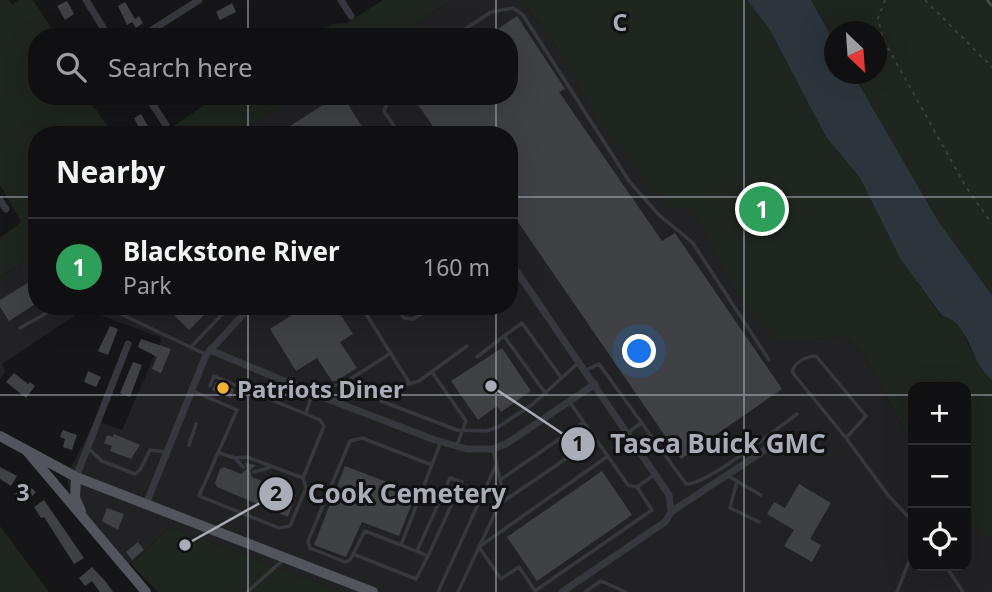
<!DOCTYPE html>
<html lang="en">
<head>
<meta charset="utf-8">
<style>
  :root { --surface:#101012; --page:#19191b; --text:#f1f3f6; --muted:#9c9d9f; --line:#303032; --accent:#7c3aed }
  body { margin:0; font-family:"Noto Sans",sans-serif; background:var(--page); color:var(--text) }
  .controls { position:absolute; right:21px; bottom:21px; display:grid; overflow:hidden; border-radius:14px; box-shadow:0 7px 28px #0002 }
  .controls button { width:63px; height:63px; display:grid; place-items:center; padding:0; border:0; border-bottom:2px solid var(--line); background:var(--surface); color:var(--text); font:35px sans-serif }
  .compass { position:absolute; left:824px; top:21px; width:63px; height:63px; border-radius:50%; background:var(--surface); box-shadow:0 7px 28px #0002; rotate:155deg }
  .you { position:absolute; left:640px; top:352px; width:24px; height:24px; margin:-18px; border:5px solid #fff; border-radius:50%; background:#1a73e8; box-shadow:0 0 0 10px #1a73e833 }
  .badge { display:grid; place-items:center; width:46px; height:46px; border-radius:50%; background:var(--accent); color:#fff; font-size:23px; font-weight:700 }
  .pin { position:absolute; translate:-50% -50%; border:4px solid #fff; box-shadow:0 2px 7px #0006 }
  .list { margin:0; padding:0; list-style:none }
  h2 { display:flex; justify-content:space-between; align-items:center; height:91px; margin:0; padding:0 28px; font-size:30px }
  h2 small { font-size:23px; font-weight:400; color:var(--muted) }
  .list li { display:grid; grid-template-columns:46px 1fr auto; gap:21px; align-items:center; box-sizing:border-box; height:98px; padding:0 28px; border-top:2px solid var(--line) }
  .list b { display:block; font-size:26px; white-space:nowrap }
  .list p { margin:0; font-size:23px; white-space:nowrap; color:var(--muted) }
  .list em { font-size:23px; font-style:normal; color:var(--muted) }
  .icon { flex:none; width:38px; height:38px; fill:none; stroke:currentColor; stroke-width:2; stroke-linecap:round; stroke-linejoin:round }
  .map { position:relative; flex:none; width:992px; height:592px; overflow:hidden }
  .search { position:absolute; background:var(--surface); box-shadow:0 7px 28px #0002; left:28px; top:28px; width:490px; height:77px; display:flex; align-items:center; gap:18px; box-sizing:border-box; padding:0 24px; border-radius:28px; color:var(--muted); font-size:26px }
  .panel { position:absolute; background:var(--surface); box-shadow:0 7px 28px #0002; left:28px; top:126px; width:490px; height:189px; border-radius:28px }
  .map>svg:first-child { display:block }
  .built { fill:#222225 }
  .green { fill:#1e261f }
  .water { fill:#2c353c }
  .building { fill:#404145 }
  .lines { fill:none; stroke-linecap:round; stroke-linejoin:round }
  .path { stroke:#3d3f44; stroke-width:2; stroke-dasharray:3.5 5; stroke-linecap:butt }
  .lane { stroke:#37383d; stroke-width:3.5 }
  .street { stroke:#37383d; stroke-width:7 }
  .primary { stroke:#53555c; stroke-width:10 }
  .rail { stroke:#4a4c52; stroke-width:2.5; stroke-dasharray:9 7; stroke-linecap:butt }
  .grid { fill:none; stroke:#a8adb8; stroke-width:2; stroke-opacity:0.55 }
  .poi-dot { fill:#f2b134; stroke:#111113; stroke-width:2.5 }
  .labels { text-anchor:middle; dominant-baseline:central; stroke-width:6; stroke-linejoin:round; paint-order:stroke }
  .poi-label { font-size:24px; font-weight:bold; fill:#a8adb8; stroke:#111113; text-anchor:start }
  .grid-label { font-size:23px; text-anchor:middle; font-weight:bold; fill:#a8adb8; stroke:#111113; stroke-width:6; stroke-linejoin:round; paint-order:stroke }
  .leader { fill:none; stroke:#a8adb8; stroke-width:2.5 }
  .callout-dot { fill:#a8adb8; stroke:#111113; stroke-width:2.5 }
  .mark-label { font-size:21px; text-anchor:middle; font-weight:bold; fill:#111 }
  .callout-label { font-size:26px; text-anchor:middle; font-weight:bold; fill:#a8adb8; stroke:#111113; stroke-width:6; stroke-linejoin:round; paint-order:stroke }
</style>
</head>
<body>
<div class="map">
<svg width="992" height="592" viewBox="0 0 992 592">
  <rect width="100%" height="100%" fill="#161618"/>
  <!-- built -->
  <path class="built" d="M452 0H521L559 50 693 209 712 244 812 340 844 335 862 351 913 446V566H966V519L992 540V592H342L170 527 126 568 80 515 66 477 95 421 122 430 162 338 84 309 2 364 5 372 0 379V277L37 255V306H509V135H234L296 96H509V37H393Z"/>
  <!-- green -->
  <path class="green" d="M0 0H9L12 5 18 0H33L56 35 37 37V50L32 54 37 59V96H86L114 135H37V255L0 277V238L21 222 0 185Z
    M383 0H452L393 37H308L333 24 347 23Z
    M521 0H747L770 30 826 137 860 178 900 257 941 316 951 318 962 329 969 347 992 380V540L966 519V387H913V446L862 351 844 335 812 340 777 339 744 306 693 209 668 208 601 125 559 50Z
    M811 0H992V295L938 222 853 74H876V32H834V41Z
    M218 96H296L234 135H160Z
    M0 526 49 592H0Z
    M170 527 342 592H158L131 564Z"/>
  <!-- water -->
  <path class="water" d="M747 0H811L834 41V74H853L938 221 992 295V380C970 364 970 321 942 316L900 258 860 178 826 137 770 30Z"/>
  <!-- building -->
  <path class="building" d="M67 1 74 14 65 20 57 6Z
    M125 2 135 19 139 16 143 23 136 28 132 22 127 25 118 6Z
    M232 3 236 12 220 20 216 12Z
    M517 16 565 89 559 92 662 241 675 233 782 389 681 459 509 209V135H439L412 96H509V37H486Z
    M337 96H343L367 135H276Z
    M141 114 153 135H143L134 118Z
    M37 277V303L9 321 0 307V300Z
    M165 306H213L189 330Z
    M306 306H335L353 334 340 342 357 368 336 381H332L317 358 296 371 270 329Z
    M110 326 118 329 108 355 98 351Z
    M141 339 171 349 161 373 152 369 157 357 138 347Z
    M502 348 531 391 501 412 497 406 478 420 451 381Z
    M133 362 142 365 130 397 120 393Z
    M88 371 101 377 96 387 84 382Z
    M14 373 28 384 30 382 35 386 26 398 6 382Z
    M216 382 234 389 231 398 212 390Z
    M63 430 77 435 72 450 63 447 65 439 60 437Z
    M114 434 140 445 131 459 110 451 112 446 104 443 107 435 113 437Z
    M245 463 256 465 250 470 252 477 296 495 288 517 217 487 215 483 220 469 224 467 241 474 247 469Z
    M345 466 416 493 399 536 362 522 346 557 314 545Z
    M0 467 17 476 11 486 0 479Z
    M602 471 632 515 537 581 507 537Z
    M26 483 36 492 25 504 15 494Z
    M799 484 831 503 810 539 821 545 812 562 784 546 794 530 767 514 774 502 785 508Z
    M44 500 84 558 74 564 44 517 41 518 34 507Z
    M107 508 124 514 118 530 102 521Z
    M138 542 144 550 132 560 126 552Z
    M92 567 106 582 113 592H100L92 581 85 586 79 578Z"/>
  <g class="lines">
    <!-- path -->
    <path class="path" d="M885 0 878 18 883 39 966 187 992 224
      M925 0 992 67"/>
    <!-- lane -->
    <path class="lane" d="M453 37 491 12 513 8 523 15 629 181 659 215 692 242 769 360
      M391 96 384 111 400 135
      M104 306 205 354
      M361 306 410 384
      M394 306 404 318 413 319 434 306
      M20 328 59 306
      M467 346 419 381 398 387 381 401 457 430 486 431 498 427 533 404 578 363
      M191 347 230 306
      M477 357 504 336
      M586 370 599 364 686 484C707 485 776 429 797 414
      M432 372 466 421 457 445
      M210 386 214 376 306 414
      M193 391 237 410 199 496 279 528 290 526 306 488 303 478 324 426 320 420 306 414 312 393
      M319 393 325 386 341 385 391 353
      M546 394 504 336 522 323 560 376
      M569 401 628 485 637 487 654 475
      M628 433 641 423
      M846 438 866 416 816 356C805 357 795 362 792 372L846 438 888 495 913 522
      M189 445 196 424
      M88 448 102 461 135 474 140 470 150 450 166 452
      M493 449 500 480 584 422
      M219 453 235 458 247 457 303 478
      M608 456 479 547 501 579 519 567 535 591 652 510 637 487
      M235 458 243 467
      M254 472 271 467
      M728 476 761 495
      M737 481 730 508 759 522
      M501 503 595 439
      M401 545 365 531 353 554 416 579 428 556
      M417 551 450 478 462 482 428 556 401 545 440 444
      M353 554 350 560 345 562 310 548 308 541 350 441 362 438 432 465
      M946 566 963 592
      M247 592 282 561
      M438 592 496 465
      M458 592 504 494 500 480
      M585 592 601 581 626 592
      M897 592 913 551"/>
    <!-- street -->
    <path class="street" d="M86 0 109 37
      M341 0 351 16
      M141 37 199 0
      M147 96 166 125
      M0 200 6 209
      M509 260 669 495 671 512
      M210 350 325 398 435 440 467 449H493L506 444 595 384
      M76 477 128 344
      M146 504 206 355 251 306
      M562 592 665 522 671 512 765 450"/>
    <!-- primary -->
    <path class="primary" d="M0 436 76 477 373 592
      M26 450 146 592
      M76 477 75 498 81 511"/>
    <!-- rail -->
    <path class="rail" d="M987 0 992 6"/>
  </g>
  <!-- grid -->
  <path class="grid" d="M248 0V37M496 0V37M744 0V592M248 96V135M496 96V135M0 197H37M509 197H992M248 306V592M496 306V592M0 395H913M966 395H992"/>
  <!-- markers -->
  <circle class="poi-dot" cx="223" cy="388" r="7"/>
  <g class="labels">
    <!-- poi labels -->
    <g class="poi-label">
      <text x="237" y="388">Patriots Diner</text>
    </g>
  </g>
  <g class="grid-label">
    <text x="620" y="31">C</text>
    <text x="23" y="501">3</text>
  </g>
  <!-- callouts -->
  <path class="leader" d="M491 386L578 444M185 545L276 494"/>
  <g class="callout-dot">
    <circle cx="491" cy="386" r="7"/>
    <circle cx="185" cy="545" r="7"/>
    <circle cx="578" cy="444" r="18"/>
    <circle cx="276" cy="494" r="18"/>
  </g>
  <g class="mark-label">
    <text x="578" y="451">1</text>
    <text x="276" y="501">2</text>
  </g>
  <g class="callout-label">
    <text x="718" y="453">Tasca Buick GMC</text>
    <text x="407" y="503">Cook Cemetery</text>
  </g>
</svg>
<div class="controls">
<button>+</button>
<button>−</button>
<button><svg class="icon" aria-label="locate" viewBox="0 0 24 24"><circle cx="12" cy="12" r="6"/><path d="M12 2v4M12 18v4M2 12h4M18 12h4"/></svg></button>
</div>
<svg class="compass" viewBox="-18 -18 36 36"><path d="M0-13l5 13h-10z" fill="#e53935"/><path d="M0 13l5-13h-10z" fill="#9c9d9f"/></svg>
<div class="you"></div>
<div class="pin badge" style="left:762px;top:209px;background:#2e9e5b">1</div>
<div class="search"><svg class="icon" aria-label="search" viewBox="0 0 24 24"><circle cx="10" cy="10" r="6"/><path d="M15 15l6 6"/></svg>Search here</div>
<section class="panel">
<h2>Nearby<small></small></h2>
<ul class="list">
<li><span class="badge" style="background:#2e9e5b">1</span><div><b>Blackstone River</b><p>Park</p></div><em>160 m</em></li>
</ul>
</section>
</div>
</body>
</html>
